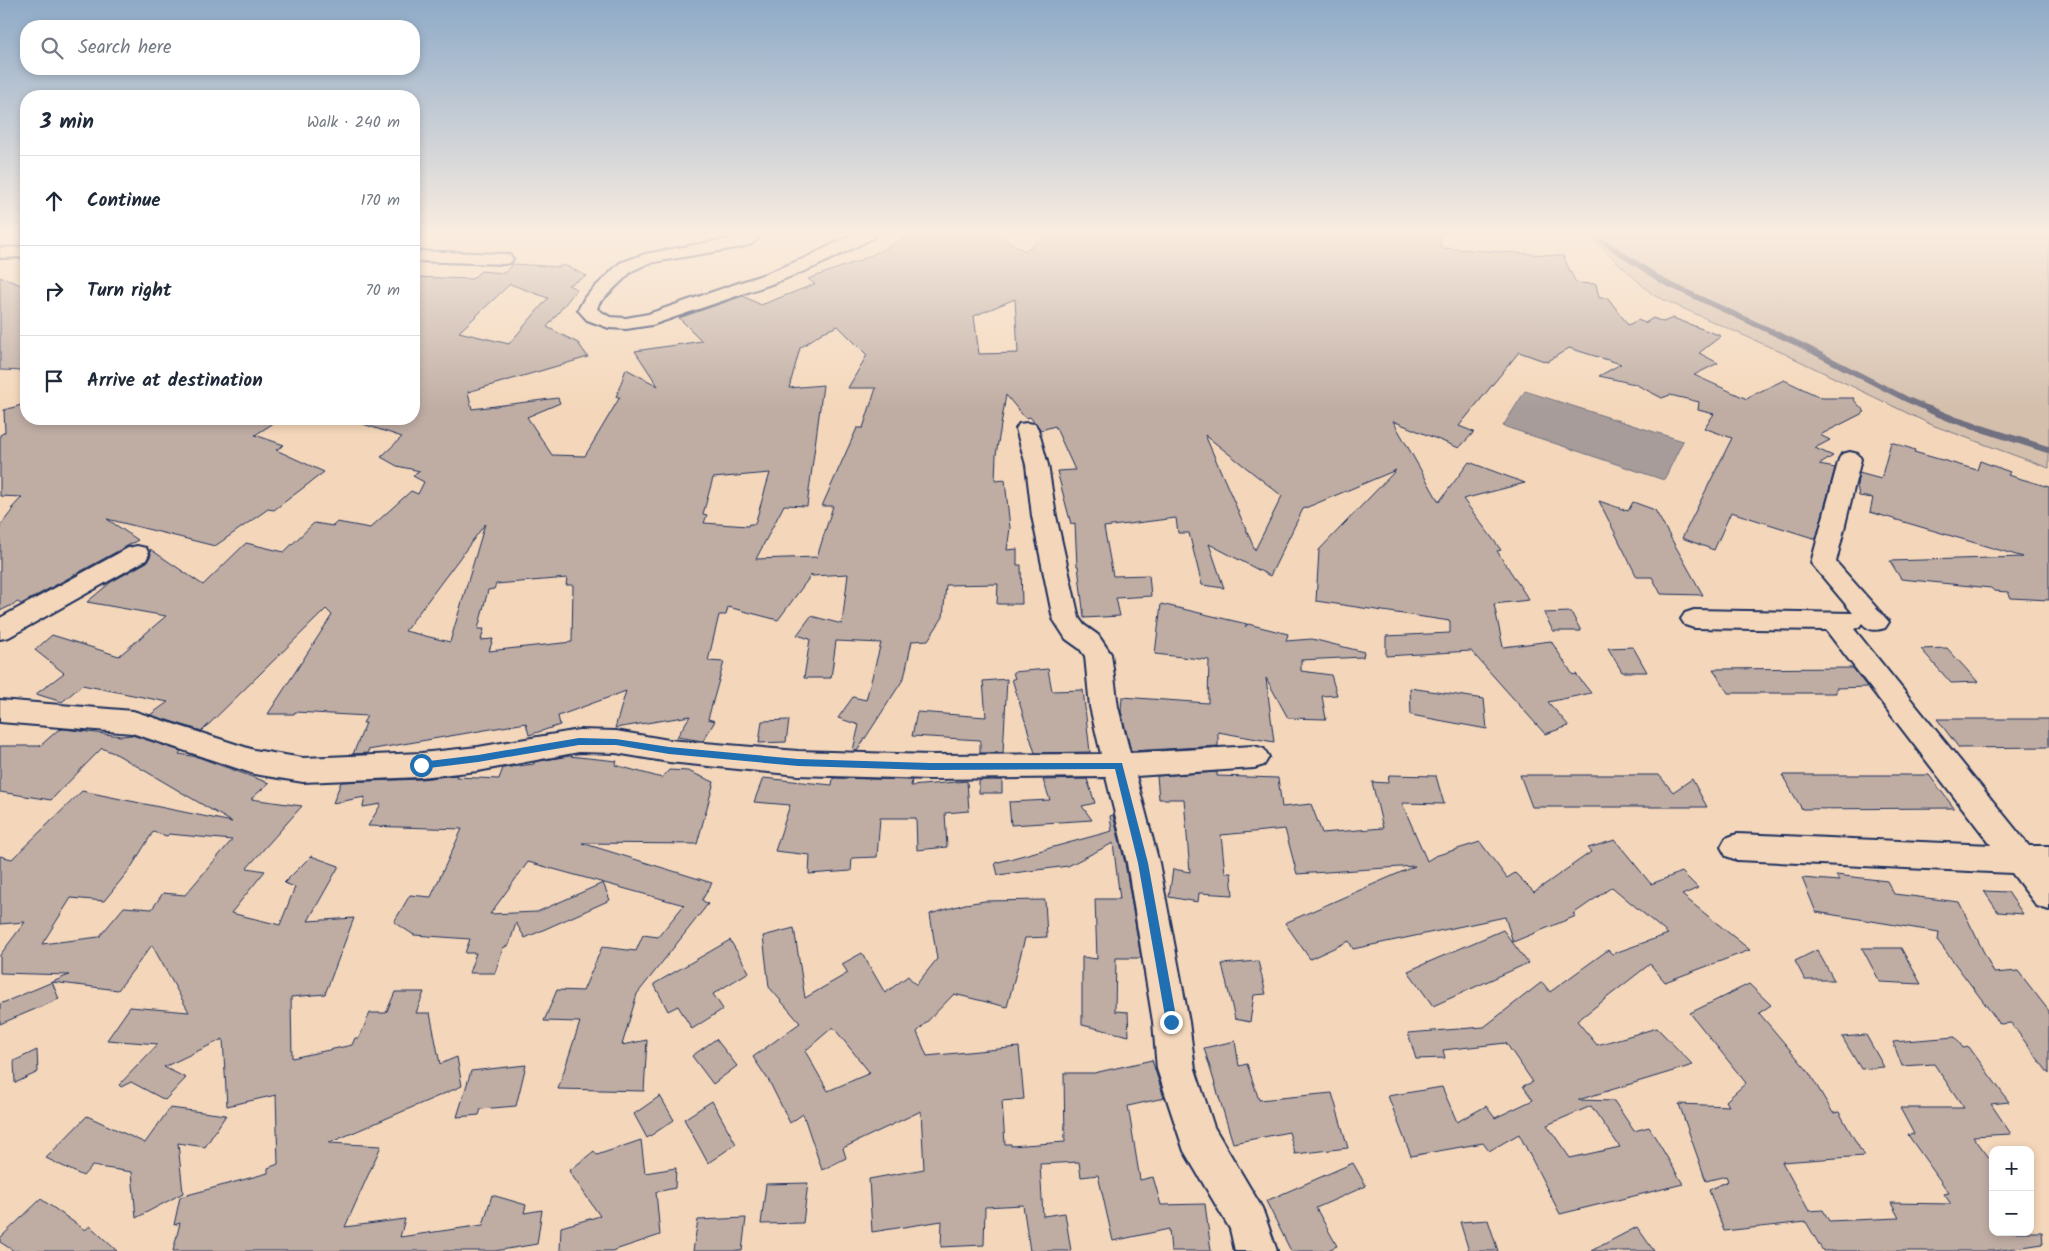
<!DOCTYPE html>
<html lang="en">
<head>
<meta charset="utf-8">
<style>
  :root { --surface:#fff; --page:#f6f6f7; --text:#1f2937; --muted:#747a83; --line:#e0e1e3 }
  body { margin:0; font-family:Kalam,sans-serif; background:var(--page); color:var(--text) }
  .controls { position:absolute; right:15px; bottom:15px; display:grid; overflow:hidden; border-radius:10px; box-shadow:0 2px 8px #0003 }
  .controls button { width:45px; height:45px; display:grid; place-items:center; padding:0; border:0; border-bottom:1px solid var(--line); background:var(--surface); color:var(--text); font:25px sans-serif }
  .stop { position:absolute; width:15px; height:15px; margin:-11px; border:4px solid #1f6fb2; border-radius:50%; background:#fff }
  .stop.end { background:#1f6fb2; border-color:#fff; box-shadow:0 1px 5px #0008 }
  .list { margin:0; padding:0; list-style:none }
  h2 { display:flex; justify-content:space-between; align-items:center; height:65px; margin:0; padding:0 20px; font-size:21px }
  h2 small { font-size:16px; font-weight:400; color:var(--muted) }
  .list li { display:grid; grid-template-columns:32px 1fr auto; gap:15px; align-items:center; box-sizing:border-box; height:90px; padding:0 20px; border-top:1px solid var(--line) }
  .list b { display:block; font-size:19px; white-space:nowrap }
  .list em { font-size:16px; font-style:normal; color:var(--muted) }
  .icon { flex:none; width:28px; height:28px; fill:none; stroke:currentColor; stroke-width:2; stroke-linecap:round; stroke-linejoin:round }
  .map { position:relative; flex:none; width:2049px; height:1251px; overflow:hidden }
  .search { position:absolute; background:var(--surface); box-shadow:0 2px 8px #0003; left:20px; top:20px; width:400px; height:55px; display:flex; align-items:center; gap:12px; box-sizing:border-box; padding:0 18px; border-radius:20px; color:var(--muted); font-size:19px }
  .panel { position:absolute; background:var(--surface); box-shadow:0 2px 8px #0003; left:20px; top:90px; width:400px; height:335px; border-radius:20px }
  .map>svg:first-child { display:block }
  .green { fill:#d4bfad; stroke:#787786 }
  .water { fill:#a79c99; stroke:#6f7081 }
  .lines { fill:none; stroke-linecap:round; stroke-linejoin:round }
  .stream-far1 { stroke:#6f7081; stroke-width:5.5 }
  .stream { stroke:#6f7081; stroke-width:7 }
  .building { fill:#bfada4; stroke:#1b2f5e; fill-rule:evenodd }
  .minor-casing { stroke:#1b2f5e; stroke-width:4 }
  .minor { fill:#f4d7ba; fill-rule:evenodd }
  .route { fill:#1f6fb2 }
</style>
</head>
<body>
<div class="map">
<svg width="2049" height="1251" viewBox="0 0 2049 1251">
  <rect width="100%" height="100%" fill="#f4d7ba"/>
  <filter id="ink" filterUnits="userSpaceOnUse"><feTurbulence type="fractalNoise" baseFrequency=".02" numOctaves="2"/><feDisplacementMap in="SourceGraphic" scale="10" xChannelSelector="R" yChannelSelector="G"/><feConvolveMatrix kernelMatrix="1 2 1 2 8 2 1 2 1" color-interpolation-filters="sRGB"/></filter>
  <g filter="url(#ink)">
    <!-- green -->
    <path class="green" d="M1587 234H2049V468L1932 425 1781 352 1653 295Z"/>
    <!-- water -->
    <path class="water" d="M1525 391 1683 441 1664 480 1503 426Z"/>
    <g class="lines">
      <!-- stream-far1 -->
      <path class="stream-far1" d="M1592 234 1664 282 1801 345 1906 399 1931 410"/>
      <!-- stream -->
      <path class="stream" d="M1928 409 1955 420 2049 450"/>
    </g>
    <!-- building -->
    <path class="building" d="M915 234H995L1025 251 1047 234H1068L1090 240 1096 234H1440L1441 248 1563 256 1576 283 1596 284 1599 298H1608L1628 325 1638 320 1645 323 1653 318 1663 322 1673 318 1721 336 1699 353 1718 363 1694 375 1747 399 1757 392H1759L1784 380 1822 398H1855L1854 400 1865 412 1820 435 1830 440 1815 448 1833 456 1819 465 1835 468 1816 539 1731 512 1714 550 1682 538 1732 438 1704 428 1714 414 1698 410 1699 402 1670 395 1662 398 1635 384 1599 376 1621 364 1569 348 1547 362 1519 352 1459 426 1474 432 1459 448 1393 421 1439 502 1469 462 1525 483 1463 499 1501 550 1497 551 1529 600 1494 604 1503 647 1551 641 1573 675 1576 674 1591 693 1548 702 1569 726 1545 734 1471 651 1386 656V636L1450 633V621L1316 601 1319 550 1396 470 1303 509 1270 576 1209 544 1224 588 1202 585 1189 533H1178L1176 518 1104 527 1113 576 1149 575 1151 596 1116 598 1120 616 1084 618 1078 566H1077L1075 523 1071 524 1057 471 1075 470 1055 426 1041 430 1030 417 1025 418 1006 395 996 455 995 481 1005 480 1010 528 1007 550 1017 549V565H1021L1022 604H997L998 584 946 585 943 617 928 640 912 641 904 678 857 751 853 750 859 725 838 718 853 697 866 700 881 643 836 641 831 678H804L810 639 797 635 811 616 842 624 848 574 812 576V574L778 620 728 607 726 615H719L708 661 724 662 708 719 715 721 703 741 677 737 690 716 615 728 626 691 558 716 560 725 529 735 526 723 368 750V753L353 754 366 723H363L367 716 295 712 294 714H268L332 615 326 609 202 731 150 715 168 702 82 685 62 702 36 694 64 673 35 650 52 635 119 656 166 616 87 602 111 582 147 562 151 555 150 549 203 585 246 543 284 552 314 523 333 526 337 522 370 528 411 491 418 494 424 482 413 476 420 471 397 466 381 457 402 437 357 422 358 419H414V277L472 279 481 271 504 273 513 264 559 267 564 265 587 276 568 285 577 289 547 327 578 343 588 357 468 392 472 409 558 398 560 403 527 417 552 455 585 456 620 397H616L626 369 658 386 635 351 702 341 679 318 743 296 761 305 815 284 808 279 861 260ZM510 284 548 298 509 344 459 332ZM1015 299 1018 353 979 354 974 316ZM838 326 867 355 848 388H876L863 428H857L822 506H833L817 557 756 559 784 505 807 506 823 385 789 388 800 348 823 332ZM1205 435 1282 496 1255 550ZM770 473 755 524H749L748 526 704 523 707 515 703 514 713 478ZM485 524 450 642 405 631ZM567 578 566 585H573L572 642 489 651 493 639 481 640 484 629H478L488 590 494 589 496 584Z
      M0 277 26 287V371L0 370Z
      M25 404 26 419H280L255 435 284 445 276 450 324 472 274 510 268 509 215 546 107 519 138 540 21 604 18 602 0 611V526L14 508 11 509 22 497 0 496V435L5 432 4 410Z
      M1891 442 1915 450 1914 452 1977 470 1980 461 2010 472 2008 475 2049 487V600L2011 598 2008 592 1994 591 1991 588 1901 579 1890 561 2023 557 1870 512 1873 498 1859 496 1857 485 1859 473 1881 479Z
      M1599 501 1628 511 1633 502 1655 510 1703 595 1661 594 1652 577H1637Z
      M1161 604 1247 624 1245 627 1248 624 1288 634 1286 641 1312 639 1364 652 1363 657 1301 660V671L1331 675 1337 695 1322 696 1326 719 1288 718 1266 678 1274 742 1218 732V746L1131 751 1121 711 1122 697 1208 703 1209 660 1155 654Z
      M1571 612 1581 631H1553L1544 613Z
      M1633 647 1647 672H1622L1608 648Z
      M1947 648 1978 682 1951 683 1921 649Z
      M1853 668 1867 687 1836 688V693H1728L1713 669Z
      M1048 669 1052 691 1083 690 1090 752 1035 753 1012 679H1015L1013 672Z
      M1007 679 1003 753H980V740L912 736 917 712 986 717 983 681Z
      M1410 688 1484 699 1487 729 1411 715Z
      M1937 719H2049V747L1959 748Z
      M789 720 786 742 759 743 762 721Z
      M64 729 121 736 132 735 181 751 179 754 198 757 269 783 251 799 302 806 247 868 265 871 231 913 280 925 295 887 284 883 311 856 339 866 308 921 354 918 325 994 291 997 292 1058 352 1045 355 1038H359L370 1013H386L395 992H424L416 1013H430L440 1064 457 1057 462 1086 329 1143 381 1146 345 1227 405 1219 400 1237 483 1225 492 1195 526 1205 524 1213 542 1210 537 1244 495 1251H173L180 1223 174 1225 180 1197 268 1173V1168L278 1164 276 1095 227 1106 223 1039 164 1067 186 1078 165 1100 131 1082 121 1087 119 1085 158 1044 107 1040 130 1007 189 1012 152 945 118 990 52 982 59 999 0 1024V1004L69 975 0 973V955L25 922 0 924V856L12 859 82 791 232 822 118 755 102 748 51 800 0 792V746H40L58 730ZM153 832 167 836 169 834 232 840 185 895 163 893 152 909 124 907 99 937 42 944 71 898 104 901 130 869Z
      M569 756 617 761 615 765 662 778 669 770 688 771 714 782 697 844 582 843 712 883 702 900 708 904 637 994 622 1045 647 1040 644 1091 558 1089 580 1022 544 1021 557 990 583 991 602 947 636 951 643 935 658 937 684 905 528 862 490 914 537 912 603 883 610 900 525 938 516 923 509 945 503 948 495 973H469L476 953H465L470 939 414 935 394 922 410 895 431 897 462 829 368 826 381 804 363 807 365 797 333 803 341 782 421 779 457 775 456 777 499 779 503 768 534 764V762Z
      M1217 772V776L1278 778 1282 807 1311 804 1322 833 1383 828 1372 782 1388 783 1389 775 1436 776 1444 804 1402 803 1427 861 1435 856 1480 842 1507 878 1515 873 1534 892 1591 852 1588 848 1615 840 1651 884 1682 872 1698 888 1682 895 1750 950 1665 982 1650 964 1577 1021 1597 1045 1657 1028 1693 1065 1578 1100 1614 1101 1634 1131 1649 1127 1683 1184 1560 1214 1519 1134 1489 1151 1483 1143 1411 1156 1388 1096 1442 1087 1457 1122 1486 1106 1495 1118 1533 1100 1523 1086 1533 1082 1506 1043 1443 1050 1445 1058 1416 1059 1408 1033 1484 1027 1542 982 1550 992 1608 950 1612 954 1668 934 1612 887 1573 914 1576 916 1513 942 1505 917 1353 949 1349 941 1310 959 1285 923 1415 866 1297 874 1285 829 1221 835 1225 873H1231L1233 895 1199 893 1198 902 1169 897 1173 869 1190 872 1184 799H1159L1157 776ZM1591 1106 1620 1147 1570 1158 1547 1125Z
      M1520 775H1659L1673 792 1692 779 1707 807H1532Z
      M1782 775H1929L1954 808 1802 809Z
      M763 778 832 785 833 778 912 780 911 786 967 781 969 811 945 813 947 847 917 850 916 818H880L877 857 852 858 851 871 809 874 810 855 775 851 790 805 754 802Z
      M1087 779 1095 803 1082 806 1092 820 1011 825 1009 802 1050 800 1043 780Z
      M979 780H1002V793H979Z
      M1113 815 1125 863 1141 958H1116L1115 1011 1128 1012 1129 1036 1082 1025V957L1097 959 1095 899H1120L1113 843 1068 866 998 875 995 863 1112 831 1110 816Z
      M1836 875 1887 881 1894 894 1959 902 1994 973 2018 971 2049 1011V1074L2011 1023 2000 1024 1938 941 1939 932 1816 912 1802 878 1839 881Z
      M1984 891 2008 892 2023 914 1998 912Z
      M1045 900 1047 937 1025 938 1007 1007 954 994 917 1032 927 1056 1019 1047 1024 1099 1002 1101 1005 1144H1011V1146L1065 1142 1064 1073H1094L1152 1060 1164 1098 1128 1106 1140 1180 1153 1177 1161 1205 1205 1204 1211 1251H1171L1169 1229 1113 1241 1098 1175 1081 1177 1079 1162 1040 1164 1043 1216 1065 1213 1071 1251H1030L1023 1205 985 1207 984 1245 941 1247 942 1221 872 1232 869 1179 924 1169 921 1111 843 1148 846 1158 822 1170 803 1114 790 1123 769 1081 753 1057 800 1023 769 987 763 936 794 928 805 998 848 973 842 964 862 953 885 993 908 976 916 985 937 959 930 914 965 904 985 901ZM833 1027 870 1073 828 1091 805 1051Z
      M1503 930 1528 963 1433 1006 1408 971Z
      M730 940 749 972 713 994 723 1009 692 1029 678 1006 668 1011 654 984Z
      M1862 948H1901L1921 984 1880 982Z
      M1817 950 1834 980H1805L1795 961Z
      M1258 961 1266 994 1254 995 1250 1022 1235 1019 1222 964Z
      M1749 984 1771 1005 1759 1013 1808 1071 1833 1113 1839 1112 1864 1156 1782 1162 1809 1211 1823 1210 1829 1221 1899 1218 1891 1203 1951 1204 1944 1194 1949 1193 1908 1135 1914 1134 1900 1108H1964L1934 1064 1902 1066 1893 1042 1955 1037 1963 1048 1969 1047 2009 1102 1991 1104 2011 1134 1973 1136 1993 1163V1232H2042L2043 1244 1995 1251H1823L1806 1222 1724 1231 1709 1190 1728 1181 1726 1176 1706 1181 1679 1104 1729 1106 1726 1101 1746 1083 1690 1013Z
      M1866 1035 1884 1067 1861 1069 1842 1037Z
      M716 1039 737 1066 713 1084 692 1056Z
      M1235 1041 1239 1066 1247 1064 1259 1100 1332 1093 1348 1148 1295 1154 1289 1132 1233 1143 1204 1048Z
      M37 1050 38 1072 15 1083 14 1061Z
      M526 1065 516 1106 481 1109 479 1115 457 1117 471 1071Z
      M660 1096 674 1120 647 1138 634 1114Z
      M712 1101 736 1144 708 1163 684 1119Z
      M170 1108 226 1115 205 1147 178 1143 183 1193 136 1218 132 1172 92 1166 83 1176 46 1158 87 1116 145 1143Z
      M641 1140 645 1173 676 1168 675 1188 656 1192 660 1235 612 1251H560L561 1227 600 1216 569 1171 594 1151 597 1155Z
      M1353 1163 1366 1186 1316 1208 1337 1246 1326 1251H1291L1266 1201Z
      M808 1183 803 1223 761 1224 766 1184Z
      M41 1199 85 1230 90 1226 117 1251H14L0 1242V1238Z
      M746 1218 742 1251H693L698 1220Z
      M1488 1220 1498 1251H1469L1460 1222Z
      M1637 1227 1654 1251H1591Z"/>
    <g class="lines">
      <!-- minor casing -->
      <g class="minor-casing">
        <path id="minor" d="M743 234H763L751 244 742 247 649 263 632 271 599 303 597 309 610 317 626 318 648 314 765 274 805 258 854 234H875L873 238 817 266 777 282 652 325 626 329 609 328 587 320 578 310 585 297 620 263 645 254 733 238Z
          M26 247V257L0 258V248Z
          M414 251 504 254 510 255 513 259 510 263 504 264 414 261Z
          M1027 423 1035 424 1038 429 1048 465 1056 516 1079 618 1084 625 1098 635 1111 654 1118 707 1130 753 1254 746 1264 749 1269 757 1264 765 1254 768 1136 776 1159 863 1189 1022 1195 1069 1214 1127 1262 1208 1277 1251H1235L1230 1229 1184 1151 1157 1069 1153 1022 1127 863 1106 777 930 779 798 775 669 762 616 753 579 752 478 771 421 777 303 782 254 774 132 733 0 722V700L133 711 254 750 303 758 421 753 478 747 579 730 616 731 669 740 798 751 930 755 1101 754 1090 707 1085 656 1080 649 1066 639 1053 619 1032 516 1026 465 1016 429 1019 424Z
          M1850 452 1858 454 1861 459 1836 562 1889 622 1885 628C1875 631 1869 631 1862 623L1859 627 1854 629 2029 846H2049V910L2037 906 2012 873 1737 860 1726 856 1721 847 1726 838 1737 834 1991 845 1826 630 1694 628 1685 625 1681 619 1685 613 1694 610 1853 613 1811 563 1839 459 1842 454Z
          M137 546 146 548 149 554 146 560 9 637 0 639V618L128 548Z"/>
      </g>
      <!-- minor -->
      <use href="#minor" class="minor"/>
    </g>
  </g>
  <!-- sky -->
  <linearGradient id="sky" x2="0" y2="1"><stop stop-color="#8eaac8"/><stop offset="0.57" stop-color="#faede0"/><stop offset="1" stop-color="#faede0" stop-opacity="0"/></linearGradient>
  <rect width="2049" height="409" fill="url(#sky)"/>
  <!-- route -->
  <path class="route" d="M579 738 616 739 669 747 798 759 930 763H1122L1148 863 1177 1022 1175 1026 1171 1028 1167 1026 1166 1022 1138 863 1115 769 930 770 798 766 669 754 616 745H579L478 762 421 769 417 765 421 762 478 755Z"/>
</svg>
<div class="controls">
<button>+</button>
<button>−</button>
</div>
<div class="stop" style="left:421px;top:765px"></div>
<div class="stop end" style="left:1171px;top:1022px"></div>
<div class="search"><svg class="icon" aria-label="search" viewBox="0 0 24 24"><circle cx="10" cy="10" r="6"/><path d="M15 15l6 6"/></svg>Search here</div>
<section class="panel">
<h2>3 min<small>Walk · 240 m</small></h2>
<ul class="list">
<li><svg class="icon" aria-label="ahead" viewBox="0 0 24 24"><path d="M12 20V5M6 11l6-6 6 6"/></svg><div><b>Continue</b></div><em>170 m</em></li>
<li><svg class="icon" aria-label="right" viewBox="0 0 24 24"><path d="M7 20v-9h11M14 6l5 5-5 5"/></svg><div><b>Turn right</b></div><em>70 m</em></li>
<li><svg class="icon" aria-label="arrive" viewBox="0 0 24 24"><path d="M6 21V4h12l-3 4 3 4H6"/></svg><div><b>Arrive at destination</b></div></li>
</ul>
</section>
</div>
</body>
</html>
